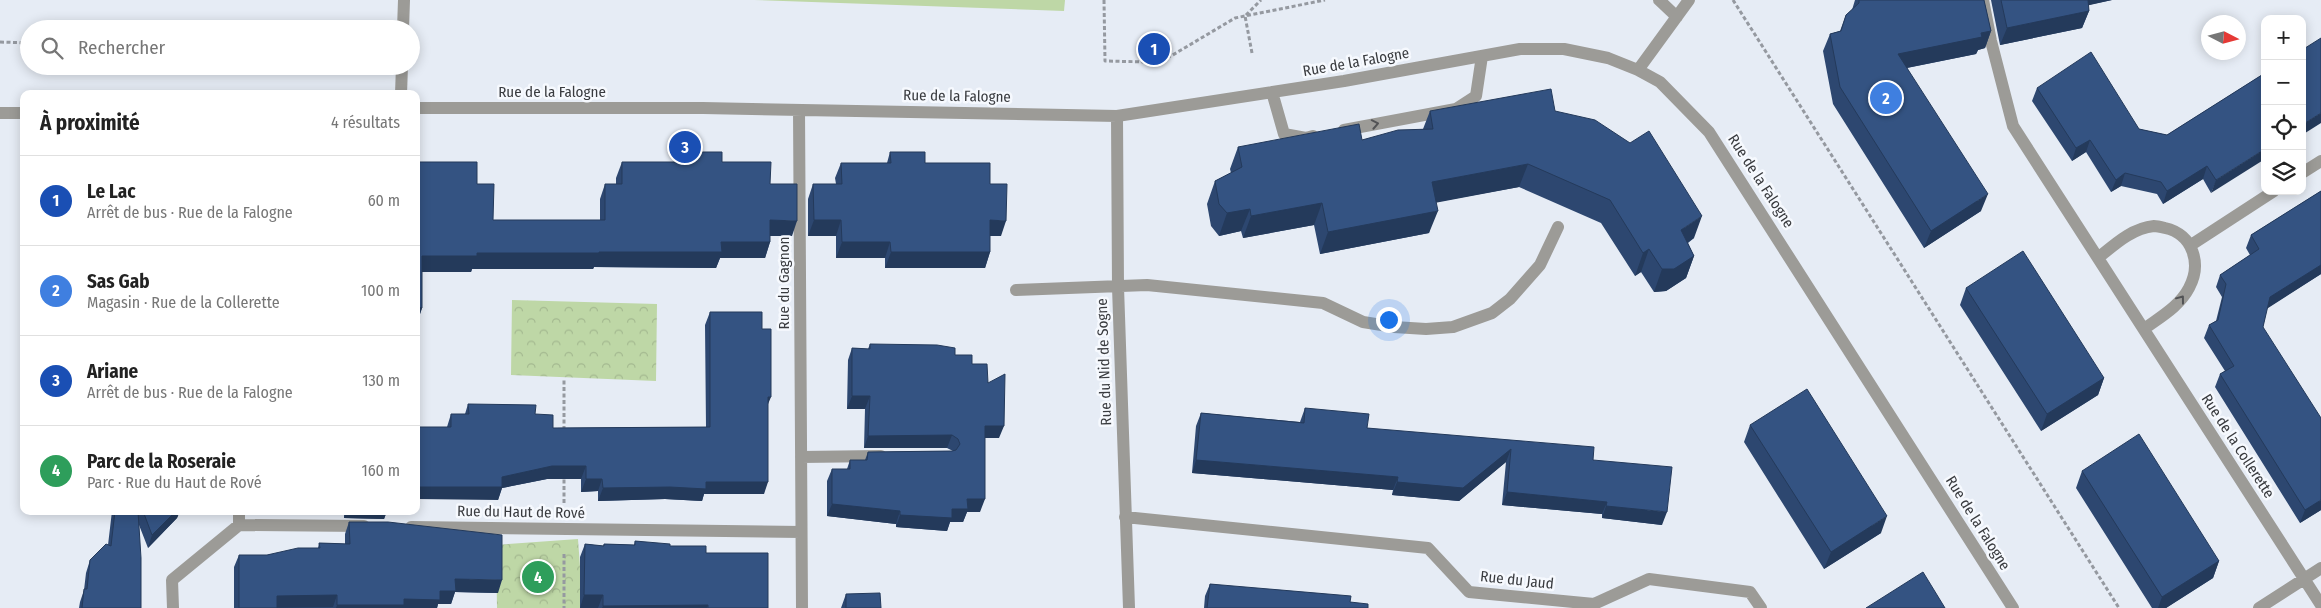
<!DOCTYPE html>
<html lang="fr">
<head>
<meta charset="utf-8">
<style>
  :root { --surface:#fff; --page:#f2f2f2; --text:#222; --muted:#767676; --line:#e0e0e0; --accent:#ea580c }
  body { margin:0; font-family:"Fira Sans Condensed",sans-serif; background:var(--page); color:var(--text) }
  .controls { position:absolute; right:15px; top:15px; display:grid; overflow:hidden; border-radius:10px; box-shadow:0 2px 12px #0003 }
  .controls button { width:45px; height:45px; display:grid; place-items:center; padding:0; border:0; border-bottom:1px solid var(--line); background:var(--surface); color:var(--text); font:25px sans-serif }
  .compass { position:absolute; left:2201px; top:15px; width:45px; height:45px; border-radius:50%; background:var(--surface); box-shadow:0 2px 12px #0003; rotate:96deg }
  .you { position:absolute; left:1388px; top:319px; width:18px; height:18px; margin:-12px; border:4px solid #fff; border-radius:50%; background:#1a73e8; box-shadow:0 0 0 8px #1a73e833 }
  .badge { display:grid; place-items:center; width:32px; height:32px; border-radius:50%; background:var(--accent); color:#fff; font-size:16px; font-weight:700 }
  .pin { position:absolute; translate:-50% -50%; border:2px solid #fff; box-shadow:0 1px 5px #0006 }
  .list { margin:0; padding:0; list-style:none }
  h2 { display:flex; justify-content:space-between; align-items:center; height:65px; margin:0; padding:0 20px; font-size:21px }
  h2 small { font-size:16px; font-weight:400; color:var(--muted) }
  .list li { display:grid; grid-template-columns:32px 1fr auto; gap:15px; align-items:center; box-sizing:border-box; height:90px; padding:0 20px; border-top:1px solid var(--line) }
  .list b { display:block; font-size:19px; white-space:nowrap }
  .list p { margin:0; font-size:16px; white-space:nowrap; color:var(--muted) }
  .list em { font-size:16px; font-style:normal; color:var(--muted) }
  .icon { flex:none; width:28px; height:28px; fill:none; stroke:currentColor; stroke-width:2; stroke-linecap:round; stroke-linejoin:round }
  .map { position:relative; flex:none; width:2321px; height:608px; overflow:hidden }
  .search { position:absolute; background:var(--surface); box-shadow:0 2px 12px #0003; left:20px; top:20px; width:400px; height:55px; display:flex; align-items:center; gap:12px; box-sizing:border-box; padding:0 18px; border-radius:28px; color:var(--muted); font-size:19px }
  .panel { position:absolute; background:var(--surface); box-shadow:0 2px 12px #0003; left:20px; top:90px; width:400px; height:425px; border-radius:10px }
  .map>svg:first-child { display:block }
  .green { fill:#bed7a6 }
  .park { fill:url(#park-crowns) }
  .lines { fill:none; stroke-linecap:round; stroke-linejoin:round }
  .path { stroke:#9599a0; stroke-width:3; stroke-dasharray:4 2.5; stroke-linecap:butt }
  .minor { stroke:#9c9b97; stroke-width:12 }
  .wall { fill:#2d4770 }
  .shaded-wall { fill:#243a5b }
  .building { fill:#345382; stroke:#243a5b }
  .oneway { stroke:#525355 }
  .labels { text-anchor:middle; dominant-baseline:central; stroke-width:5; stroke-linejoin:round; paint-order:stroke }
  .street-label { font-size:15px; fill:#393b3f; stroke:#f6f9fe }
</style>
</head>
<body>
<div class="map">
<svg width="2321" height="608" viewBox="0 0 2321 608">
  <defs>
    <pattern id="park-crowns" width="20" height="18" patternUnits="userSpaceOnUse" patternTransform="scale(1.25)"><rect width="20" height="18" fill="#bed7a6"/><path d="M2 6a3 3 0 1 1 6 0M12 15a3 3 0 1 1 6 0" fill="none" stroke="#a4b990"/></pattern>
  </defs>
  <rect width="100%" height="100%" fill="#e6ecf5"/>
  <!-- green -->
  <path class="green" d="M754 0H1065L1064 11Z"/>
  <!-- park -->
  <path class="park" d="M512 300 657 304 656 381 511 375Z
    M578 539 583 608H497L496 545Z"/>
  <g class="lines">
    <!-- path -->
    <path class="path" d="M1104 0 1105 61 1149 62 1171 56 1235 18 1325 0
      M1733 0 2119 608
      M0 42 29 43
      M1252 53 1245 16 1261 0
      M564 430V378
      M564 503V476
      M564 554V608"/>
    <!-- minor -->
    <path class="minor" d="M1659 0 1677 17
      M1983 0 1991 41 2013 126 2321 605
      M403 29 404 0
      M1638 70 1689 0
      M1272 92 1284 134 1306 138 1313 136
      M401 94 402 66
      M416 108H703L1117 116 1344 81 1520 49H1564L1608 58 1638 70 1660 82 1709 132 2013 608
      M799 110 802 608
      M0 113H24
      M1117 116 1118 287 1129 608
      M1344 130 1456 109 1476 96 1482 56
      M2302 173 2321 161
      M2191 245 2274 191
      M2098 258C2114 245 2132 228 2154 226 2157 226 2161 227 2165 228 2193 234 2202 264 2189 288 2179 307 2160 317 2144 329
      M1016 290 1147 285 1323 303 1363 322 1394 327 1426 329 1453 327 1492 313 1510 299 1540 265 1558 227
      M801 457 881 456
      M239 511V525L364 526
      M1125 517 1428 548 1469 592 1594 604 1649 579 1750 592 1761 608
      M411 527 801 532
      M173 608 172 580 239 525
      M2259 608 2321 568"/>
  </g>
  <!-- wall -->
  <path class="wall" d="M1855 0H1984L1991 31 1985 48 1978 50 1976 54 1907 68 1981 211 1924 248 1833 104 1823 51 1830 34 1840 31 1846 15 1852 10Z
    M1991 0H2112L2088 5 2089 11 2082 28 2000 45Z
    M2265 73 2211 193 2203 179 2163 204 2157 194 2121 186 2111 192 2086 152 2072 161 2032 101 2037 88 2139 129 2167 135Z
    M1430 111H1555L1694 238 1688 243 1694 256 1686 278 1666 291 1654 292 1641 272 1635 276 1601 223 1519 187 1436 202 1429 233 1320 254 1314 225 1243 238 1241 231 1219 236 1211 226 1207 204 1215 181 1231 173 1230 169 1238 147 1362 140 1423 129Z
    M687 152 722 162 770 184 792 236H770V242L765 258H720L716 268 594 267 593 269H472L471 272H422V308L417 323 416 162 477 184 493 220H600V199L605 184H616V178L622 162H684Z
    M890 152 990 184 1001 236H990V252L985 268H885V258H836V236H808V199L813 184H836L835 178 841 163H887Z
    M2321 191V274L2267 308 2263 327 2321 510 2300 523 2215 387 2220 374 2225 371 2204 338 2209 325 2216 321 2222 297 2216 287 2220 275 2250 255 2246 248 2251 235Z
    M1966 288 2104 378 2098 395 2041 431 1960 305Z
    M710 312 762 329 768 405 764 494H704L702 501 665 499 598 501V491L581 492V479H547L502 488 498 500 447 427 451 414H465L468 404 535 414 553 428 706 427 705 325Z
    M870 344 955 355 972 364 988 383 999 438H985L980 512H967L963 522H950L947 531 896 527V524L827 516V481L832 469H847L850 460H865L868 452 953 451 947 448H864L865 409H847L848 360 852 348 868 349Z
    M1305 408 1367 428 1593 460 1662 525 1602 518V514L1502 505 1506 462 1459 501 1392 495 1393 490 1192 473 1196 426 1201 413 1300 422Z
    M1750 425 1881 533 1824 569 1744 442Z
    M2082 471 2219 561 2213 578 2166 608H2152L2076 488Z
    M112 511H180L177 518 148 548 139 525 141 608H79L80 602 84 590 86 573 90 560 108 545Z
    M344 511H387L384 519 344 518Z
    M349 522 498 593 455 592 451 604H438L437 608H234V567L239 555H267L318 548 319 543 345 544V534Z
    M635 541 706 553 768 608H580V557L585 544 603 546 604 544 634 545Z
    M1210 584 1350 602 1368 608H1204L1205 596Z
    M846 594 881 608H841Z"/>
  <!-- shaded-wall -->
  <path class="shaded-wall" d="M2083 0H2112L2081 7Z
    M2089 11 2082 28 2000 45 2007 28Z
    M1991 31 1985 48 1978 50 1976 54 1891 71 1898 54Z
    M2321 113V123L2302 135V125Z
    M2090 140 2086 152 2072 161 2076 148Z
    M2265 149V159L2211 193 2216 180Z
    M1528 164 1519 187 1424 205 1432 182Z
    M2207 166 2203 179 2163 204 2167 191Z
    M2125 173 2121 186 2111 192 2116 180Z
    M1988 194 1981 211 1924 248 1931 231Z
    M1322 203 1314 225 1243 238 1251 216Z
    M1250 209 1241 231 1219 236 1227 213Z
    M1438 211 1429 233 1320 254 1328 232Z
    M1702 216 1694 238 1673 252 1681 230Z
    M770 220 797 221 792 236H764Z
    M814 220H841L836 236H808Z
    M990 220 1006 221 1001 236H984Z
    M721 242H770L765 258H720L716 268 594 267 593 269H472L471 272H417L422 256 477 253 599 252Z
    M842 242H890L885 258H836Z
    M1649 249 1641 272 1635 276 1643 253Z
    M891 252H990L985 268H885Z
    M1694 256 1686 278 1666 291 1654 292 1662 269Z
    M2321 265V274L2265 310 2270 297Z
    M416 307 422 308 417 323H416Z
    M2104 378 2098 395 2041 431 2047 414Z
    M852 396H870L865 409H847Z
    M768 397H771L766 409Z
    M985 426H1004L999 438H981Z
    M952 435 947 448H864L868 436Z
    M1511 449 1506 462 1459 501 1392 495 1397 482Z
    M1196 460 1398 477 1393 490 1192 473Z
    M552 466H586L581 479H547L502 488 498 500 416 499V487L502 477Z
    M586 479H602L598 491 581 492Z
    M706 482H768L764 494H704L702 501 665 499 598 501 603 488Z
    M1507 492 1607 502 1602 514 1502 505Z
    M967 499H985L980 512H967L963 522H950L947 531 896 527 900 515 952 509Z
    M2321 500V510L2300 523 2305 510Z
    M832 504 900 511 896 524 827 516Z
    M1606 506 1667 512 1662 525 1602 518Z
    M176 511H180L177 518 148 548 152 535Z
    M347 511H387L384 519 344 518Z
    M1887 516 1881 533 1824 569 1831 552Z
    M2219 561 2213 578 2166 608H2158L2162 597Z
    M455 579 502 580 498 593 455 592 451 604H438L437 608H336L337 605 404 599 440 591Z
    M337 595 333 607 273 608 277 596Z
    M584 595H603L598 608H580Z
    M708 605 707 608H602L603 606Z"/>
  <!-- building -->
  <path class="building" d="M1859 0H1984L1991 31 1981 33 1982 37 1898 54 1988 194 1931 231 1840 87 1830 34 1841 31 1846 15 1859 3Z
    M2001 0H2088L2089 11 2007 28Z
    M2321 38V113L2302 125V50Z
    M2091 52 2139 129 2167 135 2265 73V149L2216 180 2207 166 2167 191 2161 182 2125 173 2116 180 2090 140 2076 148 2037 88Z
    M1551 89 1555 111 1595 120 1630 143 1649 131 1702 216 1681 230 1694 256 1674 269H1662L1649 249 1643 253 1610 200 1528 164 1432 182 1438 211 1328 232 1322 203 1251 216 1250 209 1227 213 1219 204 1215 181 1242 167 1238 147 1359 124 1362 140 1398 130 1433 129 1430 111Z
    M687 152H722V162H771L770 184H797V221L770 220V242H721L722 252H599V253H477V256H422V308L416 307V162H477V184H494L493 220H605V184H622V162H688Z
    M890 152H925V163H990V184H1007L1006 221 990 220V252H891L890 242H842L841 220H814L813 184H842L841 163H891Z
    M2321 191V265L2270 297 2263 327 2321 418V500L2305 510 2220 374 2234 366 2209 325 2218 320 2226 284 2220 275 2259 249 2251 235Z
    M2023 251 2104 378 2047 414 1966 288Z
    M710 312H762V329H771V397H768V482H706V489L670 487 603 488 602 479H586V466H552L502 477V487H416V427H451V414H469L468 404 536 405 535 414 553 415V428L710 427Z
    M870 344 937 345 955 348V355H972V364H987L988 383 1005 374 1004 426H985V499H967L968 509H952V518L900 515V511L832 504V469H850V460H867L868 452 952 451 956 450 960 444 958 439 952 435 868 436 870 396H852V348L870 349Z
    M1807 389 1887 516 1831 552 1750 425Z
    M1305 408 1369 414 1367 428 1594 447 1593 460 1672 467 1667 512 1606 506 1607 502 1507 492 1511 449 1463 488 1397 482 1398 477 1196 460 1201 413 1304 423Z
    M2139 434 2219 561 2162 597 2082 471Z
    M115 511H138L141 558V608H82L84 589H87L90 560 106 544 111 546Z
    M143 511H176L152 535Z
    M349 522H388L502 535V580L455 579 456 591H440V600L404 599V605H337V595L277 596V608H239V555H267L298 548H320L319 543 350 544Z
    M635 541 670 544V546H706V553H768V608H708V605L603 606V595H584L585 544 604 546V544L635 545Z
    M1923 572 1945 608H1866Z
    M1210 584 1351 596 1350 602 1368 604V608H1207Z
    M880 593 881 608H846V594Z"/>
  <!-- one-way arrows -->
  <defs><path id="oneway-chevron" d="M-2-3.5L2.5 0L-2 3.5" fill="none" stroke-width="1.6" stroke-linecap="round" stroke-linejoin="round" transform="scale(1.25)"/></defs>
  <g class="oneway">
    <use href="#oneway-chevron" transform="translate(1375 124) rotate(-11)"/>
    <use href="#oneway-chevron" transform="translate(2181 299) rotate(-53)"/>
  </g>
  <g class="labels">
    <!-- street labels -->
    <g class="street-label">
      <text transform="translate(1356 62) rotate(-10)">Rue de la Falogne</text>
      <text x="552" y="92">Rue de la Falogne</text>
      <text transform="translate(957 96) rotate(1)">Rue de la Falogne</text>
      <text transform="translate(1761 181) rotate(57)">Rue de la Falogne</text>
      <text transform="translate(784 283) rotate(-90)">Rue du Gagnon</text>
      <text transform="translate(1104 362) rotate(-92)">Rue du Nid de Sogne</text>
      <text transform="translate(2238 446) rotate(57)">Rue de la Collerette</text>
      <text transform="translate(521 512) rotate(1)">Rue du Haut de Rové</text>
      <text transform="translate(1978 523) rotate(58)">Rue de la Falogne</text>
      <text transform="translate(1517 580) rotate(6)">Rue du Jaud</text>
    </g>
  </g>
</svg>
<div class="controls">
<button>+</button>
<button>−</button>
<button><svg class="icon" aria-label="locate" viewBox="0 0 24 24"><circle cx="12" cy="12" r="6"/><path d="M12 2v4M12 18v4M2 12h4M18 12h4"/></svg></button>
<button><svg class="icon" aria-label="layers" viewBox="0 0 24 24"><path d="M12 4l9 5-9 5-9-5zM3 14l9 5 9-5"/></svg></button>
</div>
<svg class="compass" viewBox="-18 -18 36 36"><path d="M0-13l5 13h-10z" fill="#e53935"/><path d="M0 13l5-13h-10z" fill="#767676"/></svg>
<div class="you"></div>
<div class="pin badge" style="left:1154px;top:49px;background:#1a4fb4">1</div>
<div class="pin badge" style="left:1886px;top:98px;background:#3f7fe0">2</div>
<div class="pin badge" style="left:685px;top:147px;background:#1a4fb4">3</div>
<div class="pin badge" style="left:538px;top:577px;background:#2e9e5b">4</div>
<div class="search"><svg class="icon" aria-label="search" viewBox="0 0 24 24"><circle cx="10" cy="10" r="6"/><path d="M15 15l6 6"/></svg>Rechercher</div>
<section class="panel">
<h2>À proximité<small>4 résultats</small></h2>
<ul class="list">
<li><span class="badge" style="background:#1a4fb4">1</span><div><b>Le Lac</b><p>Arrêt de bus · Rue de la Falogne</p></div><em>60 m</em></li>
<li><span class="badge" style="background:#3f7fe0">2</span><div><b>Sas Gab</b><p>Magasin · Rue de la Collerette</p></div><em>100 m</em></li>
<li><span class="badge" style="background:#1a4fb4">3</span><div><b>Ariane</b><p>Arrêt de bus · Rue de la Falogne</p></div><em>130 m</em></li>
<li><span class="badge" style="background:#2e9e5b">4</span><div><b>Parc de la Roseraie</b><p>Parc · Rue du Haut de Rové</p></div><em>160 m</em></li>
</ul>
</section>
</div>
</body>
</html>
